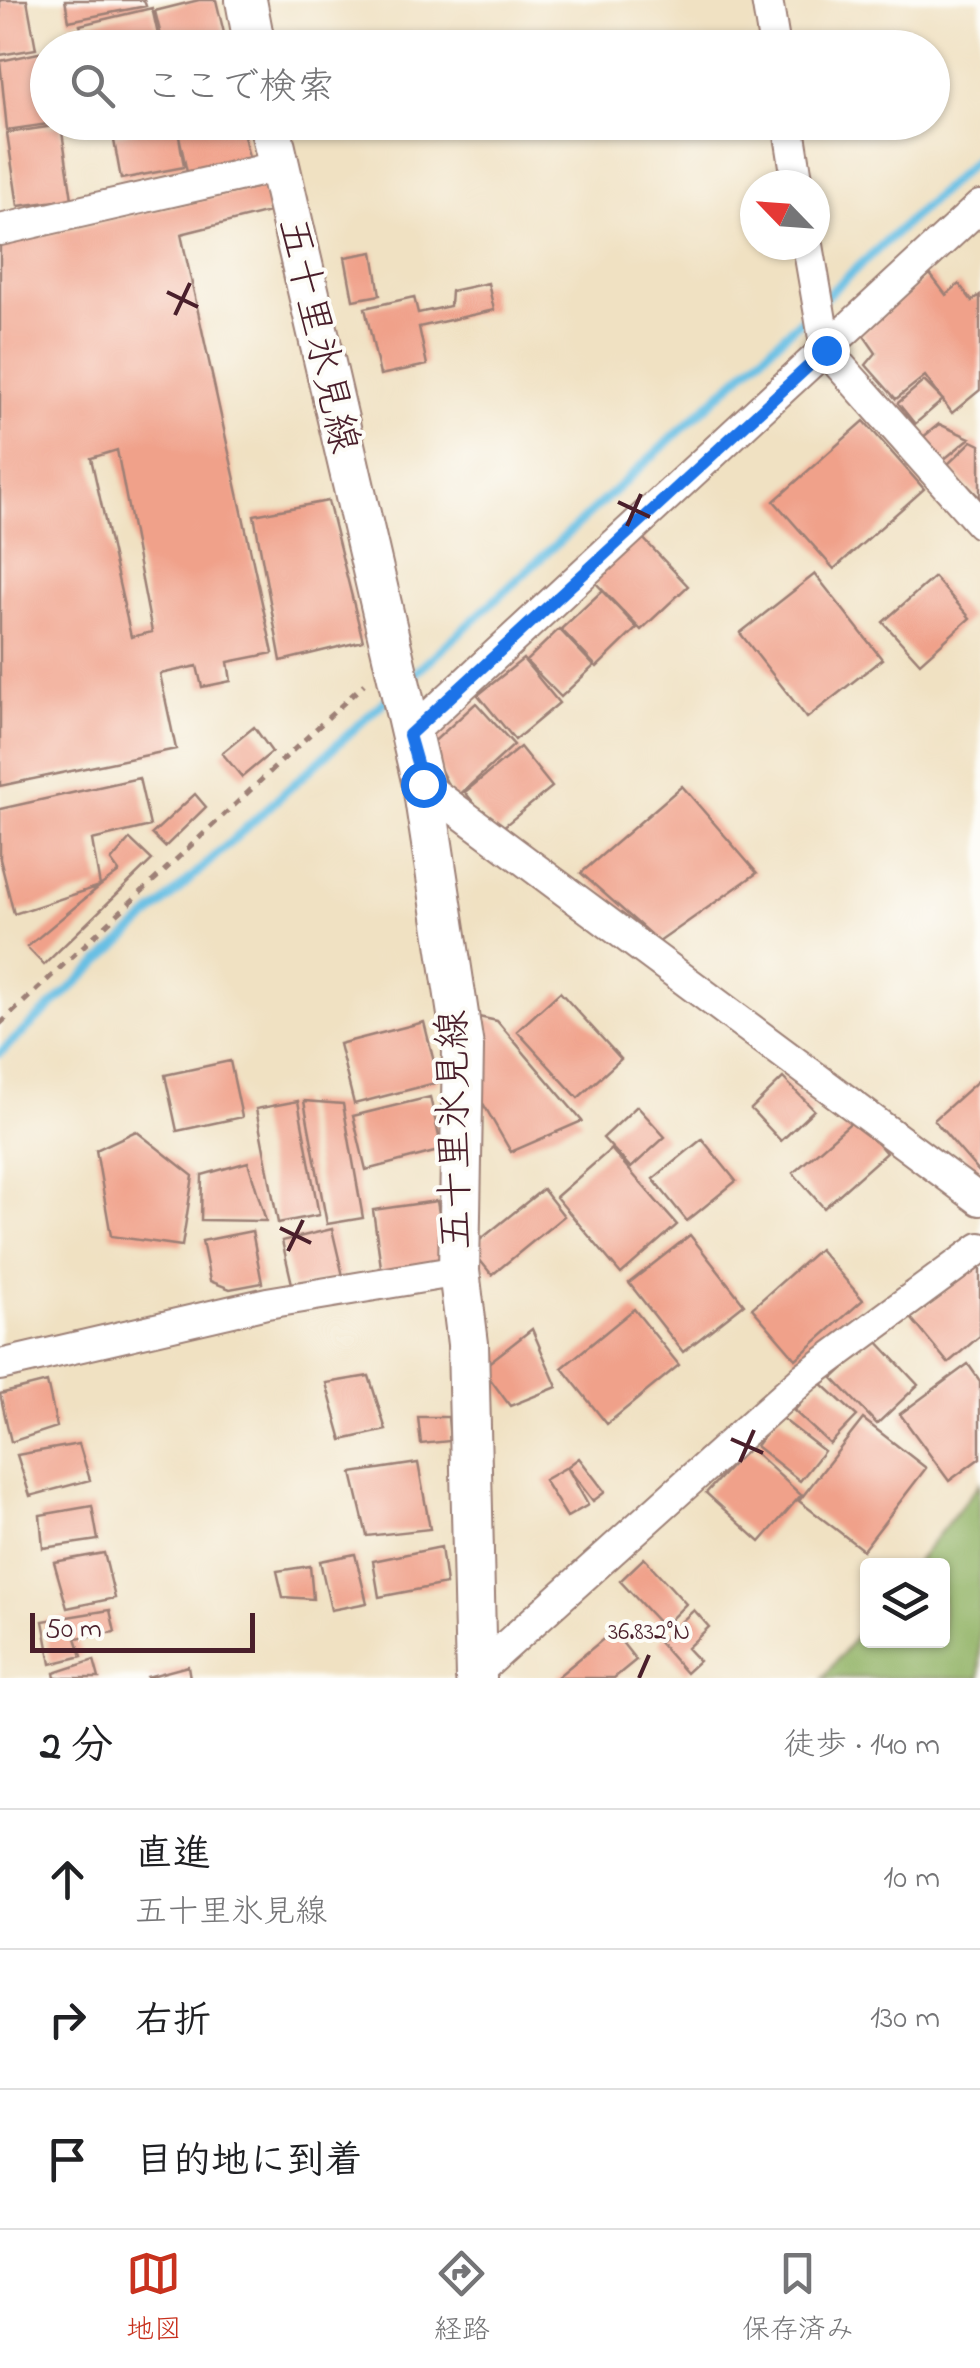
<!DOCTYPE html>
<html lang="ja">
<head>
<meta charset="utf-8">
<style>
  :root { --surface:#fff; --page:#f6f6f6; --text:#202124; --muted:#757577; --line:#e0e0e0; --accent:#c8321e }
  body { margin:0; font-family:"Indie Flower","Klee One",sans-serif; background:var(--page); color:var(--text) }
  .controls { position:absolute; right:30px; bottom:30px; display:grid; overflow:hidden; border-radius:10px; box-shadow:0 2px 8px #0004 }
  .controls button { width:90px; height:90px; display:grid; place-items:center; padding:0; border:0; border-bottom:2px solid var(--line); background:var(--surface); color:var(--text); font:50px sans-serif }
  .compass { position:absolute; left:740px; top:170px; width:90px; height:90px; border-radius:50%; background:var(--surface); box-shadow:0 2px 8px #0004; rotate:295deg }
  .scale { position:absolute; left:30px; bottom:25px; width:225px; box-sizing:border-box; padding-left:10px; border:5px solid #4a1f2b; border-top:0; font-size:28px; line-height:35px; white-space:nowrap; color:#4a1f2b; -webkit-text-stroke:8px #fdfcf7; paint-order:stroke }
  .stop { position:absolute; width:30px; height:30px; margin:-22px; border:8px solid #1a73e8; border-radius:50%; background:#fff }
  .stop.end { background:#1a73e8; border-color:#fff; box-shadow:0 2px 10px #0008 }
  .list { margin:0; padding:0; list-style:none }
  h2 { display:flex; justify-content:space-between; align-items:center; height:130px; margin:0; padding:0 40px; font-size:42px }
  h2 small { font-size:32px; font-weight:400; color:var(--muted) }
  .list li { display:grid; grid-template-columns:65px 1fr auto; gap:30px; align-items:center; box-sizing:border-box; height:140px; padding:0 40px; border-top:2px solid var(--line) }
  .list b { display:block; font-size:38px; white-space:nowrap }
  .list p { margin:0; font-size:32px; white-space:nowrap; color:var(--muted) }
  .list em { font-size:32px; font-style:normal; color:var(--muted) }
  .icon { flex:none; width:55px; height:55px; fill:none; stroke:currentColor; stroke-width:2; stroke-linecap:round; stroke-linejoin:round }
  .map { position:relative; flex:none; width:980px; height:1678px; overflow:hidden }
  .search { position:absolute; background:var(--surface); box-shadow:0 2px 8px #0004; left:30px; right:30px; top:30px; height:110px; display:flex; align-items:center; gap:25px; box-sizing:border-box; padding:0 35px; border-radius:55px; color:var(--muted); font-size:38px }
  .sheet { height:550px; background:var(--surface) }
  nav { display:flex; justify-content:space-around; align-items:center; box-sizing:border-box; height:140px; border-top:2px solid var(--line); background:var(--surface); font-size:28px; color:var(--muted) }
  nav a { display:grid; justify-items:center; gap:5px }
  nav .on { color:var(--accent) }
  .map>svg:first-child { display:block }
  .forest { fill:#92b366; stroke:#6e6948; stroke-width:2.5 }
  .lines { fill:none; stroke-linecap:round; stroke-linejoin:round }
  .stream { stroke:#67bfe4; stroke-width:9 }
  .building { fill:#f0a18a; fill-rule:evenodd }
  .street-casing { stroke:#9d8076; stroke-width:34 }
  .secondary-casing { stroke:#9d8076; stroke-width:44 }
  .path { stroke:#9d8076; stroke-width:5; stroke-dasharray:8 8; stroke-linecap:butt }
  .street { stroke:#fff; stroke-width:30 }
  .secondary { stroke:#fff; stroke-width:40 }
  .route { stroke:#1a73e8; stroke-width:12 }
  .ticks { fill:none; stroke:#4a1f2b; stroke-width:4 }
  .labels { text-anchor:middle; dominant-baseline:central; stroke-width:8; stroke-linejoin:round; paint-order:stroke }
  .street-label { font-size:40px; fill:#4a1f2b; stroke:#fdfcf7 }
  .ticks-label { font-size:25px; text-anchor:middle; fill:#4a1f2b; stroke:#fdfcf7; stroke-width:8; stroke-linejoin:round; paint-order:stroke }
</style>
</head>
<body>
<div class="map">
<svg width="980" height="1678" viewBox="0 0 980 1678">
  <rect width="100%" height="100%" fill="#fdfcf7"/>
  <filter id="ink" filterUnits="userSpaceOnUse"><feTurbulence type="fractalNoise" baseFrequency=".01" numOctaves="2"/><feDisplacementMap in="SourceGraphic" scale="20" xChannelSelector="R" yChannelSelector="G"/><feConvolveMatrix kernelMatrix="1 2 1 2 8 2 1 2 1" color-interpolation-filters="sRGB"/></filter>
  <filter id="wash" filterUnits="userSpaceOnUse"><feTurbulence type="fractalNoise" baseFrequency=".0048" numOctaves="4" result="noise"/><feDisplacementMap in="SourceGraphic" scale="40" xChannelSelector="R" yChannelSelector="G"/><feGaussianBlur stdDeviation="2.25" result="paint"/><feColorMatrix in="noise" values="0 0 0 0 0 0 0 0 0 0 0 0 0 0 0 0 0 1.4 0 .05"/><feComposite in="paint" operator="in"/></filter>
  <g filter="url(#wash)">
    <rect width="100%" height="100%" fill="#f0e1c2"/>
    <!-- forest -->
    <path class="forest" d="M980 1483V1678H823L867 1622 868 1640H942V1566L914 1565Z"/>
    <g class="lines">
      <!-- stream -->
      <path class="stream" d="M824 298 980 156
        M411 677 813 309
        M0 1053 389 697"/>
    </g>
    <g id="blocks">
      <!-- building -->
      <path class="building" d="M0 0H27L36 49 0 55Z
        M65 0H144L146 6 69 21Z
        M199 0H216L224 33 164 48 155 11Z
        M152 8 161 48H86L80 25Z
        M48 51V124L7 130 0 61Z
        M176 122H241L249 158 187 172 179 136 184 167 121 179 113 135Z
        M61 125 72 199 18 206 7 133Z
        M264 186 269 212 181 234 273 653 228 662 231 681 202 687 197 666 160 674 176 749 0 786V245ZM117 450 152 632 131 637 91 458Z
        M373 252 380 295 353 300 345 257Z
        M930 274 946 295 959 284 972 301 980 295V390L952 413 925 376 896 399 866 365 876 353 862 333Z
        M488 283 494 310 419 327 427 365 380 375 365 308 414 297 418 313 450 306 451 291Z
        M924 381 943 400 915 424 898 403Z
        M864 421 924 489 834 569 774 501Z
        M939 424 970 438 942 461 922 438Z
        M972 441 980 445V498L947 465Z
        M328 501 363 641 281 661 254 515Z
        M640 535 688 586 641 630 593 580Z
        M815 574 882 659 807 718 740 633Z
        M934 577 970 618 920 663 883 622Z
        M602 591 637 628 597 667 561 629Z
        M559 629 594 666 561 697 526 661Z
        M523 659 559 703 515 740 478 695Z
        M476 703 514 745 455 799 429 746Z
        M254 727 272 752 242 777 222 753Z
        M520 747 552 787 497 832 465 792Z
        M139 778 150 826 92 840 100 886 119 872 111 861 130 839 152 860 44 965 27 947 100 886 14 914 0 859V809Z
        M682 786 757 873 659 942 581 873Z
        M195 794 206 807 165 847 152 834Z
        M560 992 621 1059 578 1098 517 1031Z
        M474 1016 497 1021 582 1121 511 1152 480 1098Z
        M424 1022 439 1082 354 1104 339 1044Z
        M230 1061 242 1117 177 1131 165 1075Z
        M783 1078 814 1110 781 1141 751 1109Z
        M980 1079V1173L934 1120Z
        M430 1097 442 1150 366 1170 353 1116Z
        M298 1101 319 1215 278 1223 256 1109Z
        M304 1101 343 1104 363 1218 327 1224Z
        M637 1106 665 1137 631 1168 603 1138Z
        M856 1118 886 1153 824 1208 793 1173Z
        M136 1131 193 1176 182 1246 111 1236 96 1150Z
        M702 1139 736 1181 687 1221 653 1179Z
        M611 1149 677 1225 621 1274 556 1197Z
        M248 1162 266 1221 201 1220 202 1175Z
        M543 1189 564 1216 492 1275 470 1248Z
        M437 1201 447 1265 382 1274 373 1210Z
        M332 1229 343 1276 293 1288 282 1241Z
        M252 1231 262 1283 230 1289 210 1281 202 1241Z
        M690 1235 744 1304 683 1352 629 1283Z
        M819 1249 863 1300 796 1359 752 1308Z
        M980 1261V1336L948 1363 911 1318Z
        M634 1309 679 1365 607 1424 562 1368Z
        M532 1329 557 1387 510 1406 482 1368Z
        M875 1339 918 1385 877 1424 833 1378Z
        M968 1364 980 1381V1458L949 1481 900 1414Z
        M369 1376 386 1430 342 1440 326 1383Z
        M47 1382 57 1427 11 1442 0 1394Z
        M820 1382 857 1416 830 1444 794 1411Z
        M779 1416 824 1451 800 1481 756 1446Z
        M418 1417H448L450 1441 421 1444Z
        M863 1419 926 1468 863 1550 799 1501Z
        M79 1444 90 1480 30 1496 17 1455Z
        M749 1447 801 1495 760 1542 706 1493Z
        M579 1458 605 1492 593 1501 567 1467Z
        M418 1463 430 1529 367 1536 352 1473Z
        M567 1467 588 1505 567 1517 544 1480Z
        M92 1506 98 1540 43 1548 40 1515Z
        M441 1547 446 1584 379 1597 373 1561Z
        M104 1553 115 1598 67 1608 54 1562Z
        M355 1554 367 1603 331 1610 320 1561Z
        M644 1558 686 1604 663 1627 620 1581Z
        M310 1566 313 1599 283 1597 277 1571Z
        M110 1610 115 1632 76 1638 82 1656 51 1664 43 1621Z
        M694 1610 709 1627 687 1648 699 1661 686 1673 659 1642Z
        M613 1631 636 1660 614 1678H556Z
        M94 1660 99 1678H55L54 1673Z
        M188 1666 190 1678H147V1677Z"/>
    </g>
  </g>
  <g filter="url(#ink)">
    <use href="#blocks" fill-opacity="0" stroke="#9d8076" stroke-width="2.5"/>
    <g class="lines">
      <!-- street casing -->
      <g class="street-casing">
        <path id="street" d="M767 0 775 48
          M788 122 798 185
          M0 230 277 167
          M808 245 826 350 980 523
          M409 735 980 206
          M423 785 980 1200
          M0 1365 267 1303 459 1271
          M476 1673 805 1377 980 1248"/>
      </g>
      <!-- secondary casing -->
      <g class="secondary-casing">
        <path id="secondary" d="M246 0 255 48
          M269 122 423 785 463 1047 459 1271 468 1344 476 1678"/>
      </g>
      <!-- path -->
      <path class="path" d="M0 1024 364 684"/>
      <!-- street -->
      <use href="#street" class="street"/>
      <!-- secondary -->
      <use href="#secondary" class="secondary"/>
    </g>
  </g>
  <g class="lines" filter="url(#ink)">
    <!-- route -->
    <path class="route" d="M423 784 409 735 826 350"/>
  </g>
  <!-- ticks -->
  <path class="ticks" d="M167 292 198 307M175 315 190 283M618 502 650 517M627 526 641 494M280 1228 311 1243M288 1251 303 1220M731 1439 763 1453M740 1462 754 1430M639 1678 649 1655"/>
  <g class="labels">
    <!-- street labels -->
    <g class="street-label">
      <text transform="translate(316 336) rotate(77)">五十里氷見線</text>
      <text transform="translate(457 1130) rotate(-91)">五十里氷見線</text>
    </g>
  </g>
  <g class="ticks-label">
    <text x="649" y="1639">36.832°N</text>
  </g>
</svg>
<div class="controls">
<button><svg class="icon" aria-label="layers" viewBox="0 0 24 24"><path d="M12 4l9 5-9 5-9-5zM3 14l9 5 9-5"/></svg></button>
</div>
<svg class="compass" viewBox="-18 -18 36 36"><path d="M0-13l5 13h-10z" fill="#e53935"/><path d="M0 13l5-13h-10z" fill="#757577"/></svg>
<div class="scale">50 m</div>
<div class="stop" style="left:423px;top:784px"></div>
<div class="stop end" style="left:826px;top:350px"></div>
<div class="search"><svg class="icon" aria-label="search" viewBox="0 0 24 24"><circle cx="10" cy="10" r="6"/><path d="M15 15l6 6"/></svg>ここで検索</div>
</div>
<section class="sheet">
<h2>2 分<small>徒歩 · 140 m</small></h2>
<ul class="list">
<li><svg class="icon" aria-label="ahead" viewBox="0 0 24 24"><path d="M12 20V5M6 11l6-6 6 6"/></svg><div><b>直進</b><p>五十里氷見線</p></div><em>10 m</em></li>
<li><svg class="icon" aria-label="right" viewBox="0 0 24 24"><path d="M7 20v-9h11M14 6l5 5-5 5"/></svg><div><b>右折</b></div><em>130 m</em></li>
<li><svg class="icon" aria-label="arrive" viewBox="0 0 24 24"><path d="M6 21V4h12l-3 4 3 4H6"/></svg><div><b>目的地に到着</b></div></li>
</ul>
</section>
<nav>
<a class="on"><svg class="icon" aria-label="map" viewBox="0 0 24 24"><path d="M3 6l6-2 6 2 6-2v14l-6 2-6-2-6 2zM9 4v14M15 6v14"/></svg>地図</a>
<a><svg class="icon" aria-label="directions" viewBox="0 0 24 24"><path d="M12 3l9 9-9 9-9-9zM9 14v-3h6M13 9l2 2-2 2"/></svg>経路</a>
<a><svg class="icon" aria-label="saved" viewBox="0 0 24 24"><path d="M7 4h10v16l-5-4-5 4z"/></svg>保存済み</a>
</nav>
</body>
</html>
